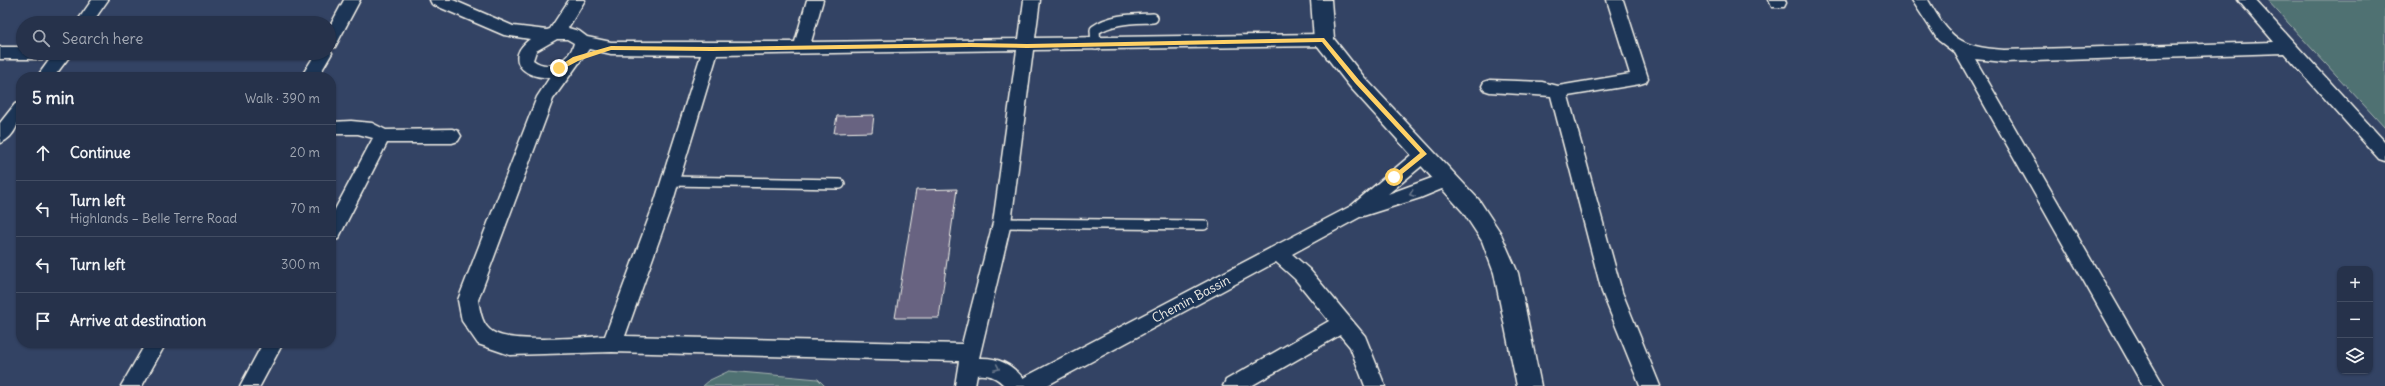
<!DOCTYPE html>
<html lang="en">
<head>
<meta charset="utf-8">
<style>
  :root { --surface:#26324b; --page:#2e3a52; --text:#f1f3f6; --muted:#a4aab5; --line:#424d63 }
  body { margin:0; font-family:Delius,sans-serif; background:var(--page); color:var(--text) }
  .controls { position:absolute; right:12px; bottom:12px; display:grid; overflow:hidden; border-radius:8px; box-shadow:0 1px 3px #0004 }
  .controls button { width:36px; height:36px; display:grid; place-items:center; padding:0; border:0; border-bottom:1px solid var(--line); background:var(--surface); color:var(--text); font:20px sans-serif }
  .stop { position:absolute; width:12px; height:12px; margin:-9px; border:3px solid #ffd166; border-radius:50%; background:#fff }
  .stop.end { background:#ffd166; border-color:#fff; box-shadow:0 1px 4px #0008 }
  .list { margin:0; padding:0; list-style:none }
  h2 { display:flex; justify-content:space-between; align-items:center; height:52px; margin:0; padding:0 16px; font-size:17px }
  h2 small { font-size:13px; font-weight:400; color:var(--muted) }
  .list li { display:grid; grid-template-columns:26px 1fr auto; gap:12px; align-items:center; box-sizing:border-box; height:56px; padding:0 16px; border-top:1px solid var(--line) }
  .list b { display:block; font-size:15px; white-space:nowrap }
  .list p { margin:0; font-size:13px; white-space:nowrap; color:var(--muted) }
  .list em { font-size:13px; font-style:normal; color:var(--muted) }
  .icon { flex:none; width:22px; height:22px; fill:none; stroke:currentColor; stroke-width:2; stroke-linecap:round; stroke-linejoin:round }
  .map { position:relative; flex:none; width:2385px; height:386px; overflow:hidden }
  .search { position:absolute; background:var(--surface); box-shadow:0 1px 3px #0004; left:16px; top:16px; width:320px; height:44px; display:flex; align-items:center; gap:10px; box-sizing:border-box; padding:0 14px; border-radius:22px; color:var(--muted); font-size:15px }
  .panel { position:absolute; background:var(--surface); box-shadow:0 1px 3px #0004; left:16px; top:72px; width:320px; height:276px; border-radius:16px }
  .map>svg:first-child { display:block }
  .green { fill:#4f7172; stroke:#a2b1ad }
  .building { fill:#676381; stroke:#f4f1e8 }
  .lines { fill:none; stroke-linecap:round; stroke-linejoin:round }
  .lane-casing { stroke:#f4f1e8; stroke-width:12 }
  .street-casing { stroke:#f4f1e8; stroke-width:3 }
  .secondary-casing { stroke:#f4f1e8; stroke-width:3 }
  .lane { stroke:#1d3557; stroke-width:9 }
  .street { fill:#1d3557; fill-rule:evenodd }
  .secondary { fill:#1d3557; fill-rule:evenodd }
  .oneway { stroke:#68778a }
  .route { fill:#ffd166 }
  .labels { text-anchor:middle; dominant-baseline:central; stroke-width:3; stroke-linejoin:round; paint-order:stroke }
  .street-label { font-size:13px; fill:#f4f1e8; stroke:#1d3557 }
</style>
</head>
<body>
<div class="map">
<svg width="2385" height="386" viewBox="0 0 2385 386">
  <rect width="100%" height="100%" fill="#334364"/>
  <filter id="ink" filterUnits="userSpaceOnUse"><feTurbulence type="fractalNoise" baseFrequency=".025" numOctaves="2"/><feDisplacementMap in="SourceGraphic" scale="8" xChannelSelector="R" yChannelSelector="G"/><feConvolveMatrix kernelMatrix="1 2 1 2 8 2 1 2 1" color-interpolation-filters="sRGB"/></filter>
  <g filter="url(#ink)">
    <!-- green -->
    <path class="green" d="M2267 0H2385V128Z
      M729 371 818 379 825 386H703L710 380Z"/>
    <!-- building -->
    <path class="building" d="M874 115 872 132 834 133 837 116Z
      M957 189 939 318H895L916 190Z"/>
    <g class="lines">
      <!-- lane casing -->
      <g class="lane-casing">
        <path id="lane" d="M1096 45 1095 30C1112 18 1133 19 1153 18
          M671 181 840 184
          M1002 223 1204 225"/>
      </g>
      <!-- street casing -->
      <g class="street-casing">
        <path id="street" d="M92 0H108L92 23H76Z
          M344 0H360L335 47 329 49 332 53 318 77H301L316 53H329V28Z
          M430 0H453L513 26 547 30 550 29 569 0H585L568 28 579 31 587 37 611 42H795L807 0H823L811 42 1019 39 1024 0H1040L1035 38 1324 34 1330 36 1332 40 1330 44 1324 46 1033 50 1011 223 979 358C998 357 1011 364 1023 378L1351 206 1418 149 1424 147 1430 149 1433 154 1430 159 1388 194 1448 172 1454 174 1457 179 1454 184 1420 198 1360 217 1292 254 1309 269 1365 336 1385 386H1365L1350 347 1340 335 1251 386H1223L1226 380 1329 321 1295 279 1276 262 1046 386H1005C996 377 990 374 977 375L975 386H955L959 361 612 352 510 355 478 344 462 321 458 300 537 97 550 77C524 79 503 59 530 39L504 35 432 4ZM557 39H567L574 43C570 61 548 72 533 60L536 51ZM589 49 611 54 701 55 654 204 605 336C580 337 512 344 493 332 482 326 480 311 478 300L553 99ZM1017 50 993 223 962 344 625 336 672 204 717 55Z
          M1607 0H1623L1648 78 1646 82 1640 84 1568 96 1622 292 1660 386H1640L1602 292 1551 96 1490 92 1484 90 1482 86 1484 82 1490 80 1542 82 1558 86 1630 74Z
          M1769 0H1785L1786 3 1784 7H1772Z
          M1912 0H1928C1950 38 1959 47 2004 50L2274 42 2238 0H2255L2385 142V161L2379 159 2284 53 2004 62 1975 59 2164 386H2143L1955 53 1938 40Z
          M0 47H23V53H72L54 77H37L50 59H0Z
          M21 102C21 117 17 137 0 143V123L15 104Z
          M351 121 372 123 386 130 452 129 458 131 461 136 458 141 452 143H387L338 239 331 241V217L373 138 358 134H331V122Z
          M146 343H166L142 386H121Z
          M263 343H283L260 386H240Z"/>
      </g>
      <!-- secondary casing -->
      <g class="secondary-casing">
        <path id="secondary" d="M1311 0H1331L1334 39 1364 77 1479 200 1500 232 1518 273 1541 386H1517L1494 273 1482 241 1463 212 1350 87 1317 45 1314 40Z"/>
      </g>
      <!-- lane -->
      <use href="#lane" class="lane"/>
      <!-- street -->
      <use href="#street" class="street"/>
      <!-- secondary -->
      <use href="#secondary" class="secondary"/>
    </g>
    <!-- one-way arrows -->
    <defs><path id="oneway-chevron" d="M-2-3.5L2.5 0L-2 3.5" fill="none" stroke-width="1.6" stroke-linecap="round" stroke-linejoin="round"/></defs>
    <g class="oneway">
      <use href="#oneway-chevron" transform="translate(1412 194) rotate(160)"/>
      <use href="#oneway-chevron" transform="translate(997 368) rotate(24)"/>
    </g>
  </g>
  <!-- route -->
  <path class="route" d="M1324 38 1359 80 1427 154 1396 179 1391 177 1420 153 1355 83 1322 42 1027 48 970 47 712 51 611 50 578 61 561 70 556 68 573 57 611 46 712 47 970 43 1027 44Z"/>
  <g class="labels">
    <!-- street labels -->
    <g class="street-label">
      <text transform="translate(1191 299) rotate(-28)">Chemin Bassin</text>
    </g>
  </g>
</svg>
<div class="controls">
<button>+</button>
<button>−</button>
<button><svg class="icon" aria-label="layers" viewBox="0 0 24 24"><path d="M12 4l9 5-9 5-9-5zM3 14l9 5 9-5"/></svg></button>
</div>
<div class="stop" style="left:1394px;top:177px"></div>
<div class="stop end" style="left:559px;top:68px"></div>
<div class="search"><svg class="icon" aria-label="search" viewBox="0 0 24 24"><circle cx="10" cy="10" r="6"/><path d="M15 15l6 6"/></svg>Search here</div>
<section class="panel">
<h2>5 min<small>Walk · 390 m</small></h2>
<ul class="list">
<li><svg class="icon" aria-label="ahead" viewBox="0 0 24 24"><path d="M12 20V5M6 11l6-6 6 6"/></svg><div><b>Continue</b></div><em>20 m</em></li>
<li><svg class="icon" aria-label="left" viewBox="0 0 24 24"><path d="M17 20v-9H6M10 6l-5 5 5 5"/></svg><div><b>Turn left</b><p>Highlands – Belle Terre Road</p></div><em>70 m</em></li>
<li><svg class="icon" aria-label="left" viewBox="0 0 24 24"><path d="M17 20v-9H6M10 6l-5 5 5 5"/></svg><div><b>Turn left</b></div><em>300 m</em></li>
<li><svg class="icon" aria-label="arrive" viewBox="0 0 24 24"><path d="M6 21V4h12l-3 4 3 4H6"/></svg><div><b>Arrive at destination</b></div></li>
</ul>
</section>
</div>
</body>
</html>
